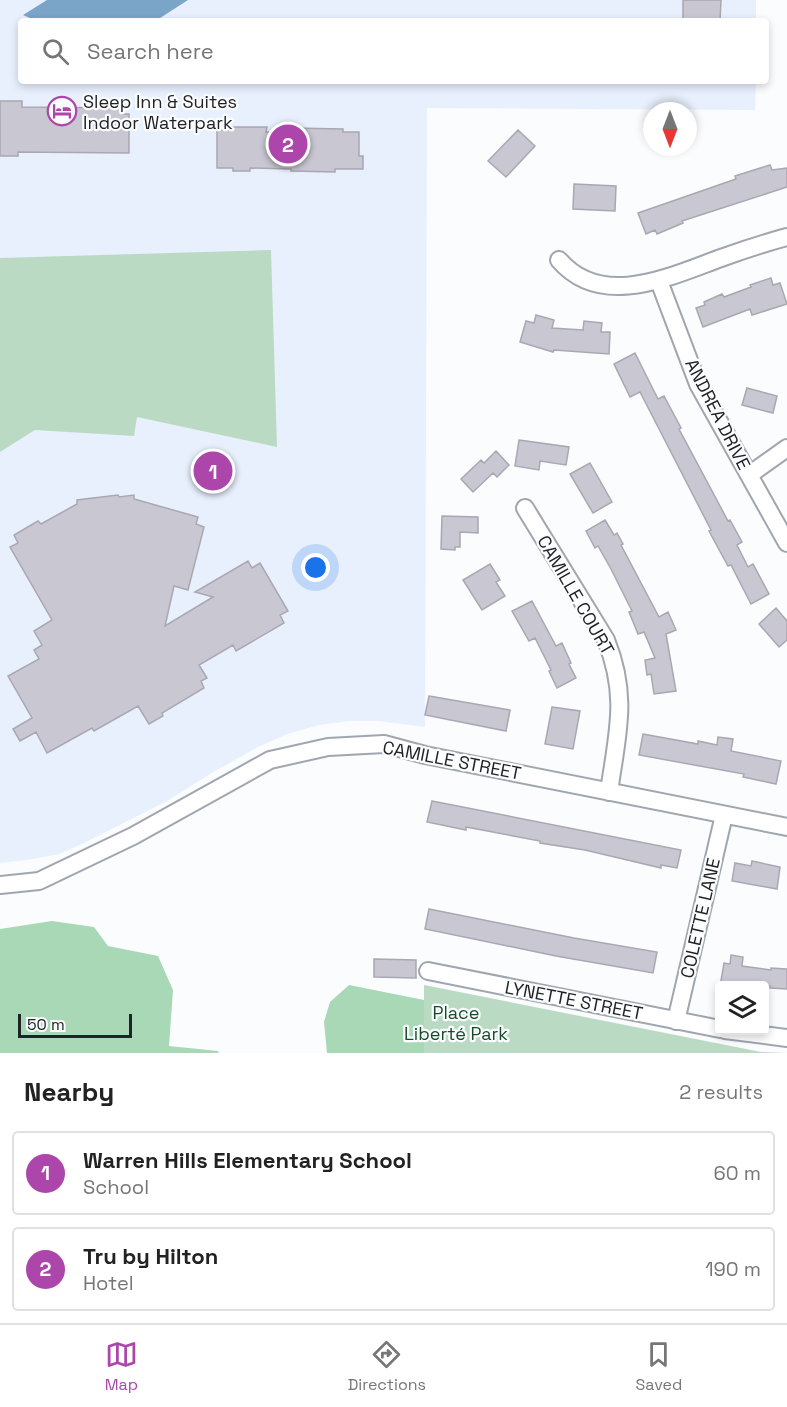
<!DOCTYPE html>
<html lang="en">
<head>
<meta charset="utf-8">
<style>
  :root { --surface:#fff; --page:#f6f6f6; --text:#222; --muted:#767676; --line:#e0e0e0; --accent:#ac46aa }
  body { margin:0; font-family:"Space Grotesk",sans-serif; background:var(--page); color:var(--text) }
  .controls { position:absolute; right:18px; bottom:18px; display:grid; overflow:hidden; border-radius:6px; box-shadow:0 3px 9px #0003 }
  .controls button { width:54px; height:54px; display:grid; place-items:center; padding:0; border:0; border-bottom:2px solid var(--line); background:var(--surface); color:var(--text); font:30px sans-serif }
  .compass { position:absolute; left:643px; top:102px; width:54px; height:54px; border-radius:50%; background:var(--surface); box-shadow:0 3px 9px #0003; rotate:180deg }
  .scale { position:absolute; left:18px; bottom:15px; width:114px; box-sizing:border-box; padding-left:6px; border:3px solid #202226; border-top:0; font-size:16px; line-height:21px; white-space:nowrap; color:#202226; -webkit-text-stroke:4px #fafcfe; paint-order:stroke }
  .you { position:absolute; left:316px; top:568px; width:21px; height:21px; margin:-15px; border:4px solid #fff; border-radius:50%; background:#1a73e8; box-shadow:0 0 0 9px #1a73e833 }
  .badge { display:grid; place-items:center; width:39px; height:39px; border-radius:50%; background:var(--accent); color:#fff; font-size:20px; font-weight:700 }
  .pin { position:absolute; translate:-50% -50%; border:3px solid #fff; box-shadow:0 2px 6px #0006 }
  .list { margin:0; padding:0; list-style:none }
  h2 { display:flex; justify-content:space-between; align-items:center; height:78px; margin:0; padding:0 24px; font-size:26px }
  h2 small { font-size:20px; font-weight:400; color:var(--muted) }
  .list li { display:grid; grid-template-columns:39px 1fr auto; gap:18px; align-items:center; box-sizing:border-box; height:84px; margin:0 12px 12px; padding:0 12px; border:2px solid var(--line); border-radius:6px }
  .list b { display:block; font-size:22px; white-space:nowrap }
  .list p { margin:0; font-size:20px; white-space:nowrap; color:var(--muted) }
  .list em { font-size:20px; font-style:normal; color:var(--muted) }
  .icon { flex:none; width:33px; height:33px; fill:none; stroke:currentColor; stroke-width:2; stroke-linecap:round; stroke-linejoin:round }
  .map { position:relative; flex:none; width:787px; height:1053px; overflow:hidden }
  .search { position:absolute; background:var(--surface); box-shadow:0 3px 9px #0003; left:18px; right:18px; top:18px; height:66px; display:flex; align-items:center; gap:15px; box-sizing:border-box; padding:0 21px; border-radius:6px; color:var(--muted); font-size:22px }
  .sheet { height:270px; background:var(--surface) }
  nav { display:flex; justify-content:space-around; align-items:center; box-sizing:border-box; height:84px; border-top:2px solid var(--line); background:var(--surface); font-size:16px; color:var(--muted) }
  nav a { display:grid; justify-items:center; gap:3px }
  nav .on { color:var(--accent) }
  .map>svg:first-child { display:block }
  .built { fill:#e8f0fd }
  .green { fill:#bbdac3 }
  .forest { fill:#a9d8b6 }
  .water { fill:#7aa5c8 }
  .building { fill:#c9c7d2; stroke:#a9a7b2; stroke-width:1.5 }
  .lines { fill:none; stroke-linecap:round; stroke-linejoin:round }
  .street-casing { stroke:#a0a6af; stroke-width:20 }
  .street { stroke:#fff; stroke-width:16 }
  .labels { text-anchor:middle; dominant-baseline:central; stroke-width:4.5; stroke-linejoin:round; paint-order:stroke }
  .poi-label { font-size:18px; fill:#202226; stroke:#fafcfe; text-anchor:start }
  .street-label { font-size:18px; fill:#202226; stroke:#fafcfe }
  .park-label { font-size:18px; fill:#174c2b; stroke:#fafcfe }
</style>
</head>
<body>
<div class="map">
<svg width="787" height="1053" viewBox="0 0 787 1053">
  <rect width="100%" height="100%" fill="#fafcfe"/>
  <!-- built -->
  <path class="built" d="M0 0H756V21H21V81H756L755 110 427 108 425 727 379 721H349L319 725 287 734 256 748 210 774 167 801 84 843 59 854 27 860 0 863Z"/>
  <!-- green -->
  <path class="green" d="M271 250 277 447 137 417 134 436 35 430 0 452V258Z
    M424 985 761 1052 787 1053H424Z"/>
  <!-- forest -->
  <path class="forest" d="M52 921 94 927 108 946 158 956 173 990 169 1046 218 1051 219 1053H0V929Z
    M349 985 424 1000V1053H327L324 1022 330 1002Z"/>
  <!-- water -->
  <path class="water" d="M47 0H188L157 20 148 21H37L23 15Z"/>
  <!-- building -->
  <path class="building" d="M683 0H721L720 21H683Z
    M0 101H22V107L123 108V114H129V153L18 152V156H0Z
    M232 127H267L266 132H292V128L343 129V132H359V156H363V169H335V172L291 171V169L250 168V171H233V168H217V130H232Z
    M518 130 535 146 506 177 488 161Z
    M770 165 772 170 787 168V187L682 221 683 223 657 234 655 230 646 234 638 213 736 179 735 176Z
    M574 184 616 186 615 211 573 209Z
    M771 278 773 285 780 283 787 304 752 315 750 309 703 327 696 308 705 305 704 302 722 294 724 297 751 287 750 285Z
    M536 315 554 320 552 328 583 330 584 321 602 323 601 332H610L609 354 554 350 553 352 520 342 526 321 534 323Z
    M635 353 658 399 664 396 681 428 679 429 728 521 730 520 742 542 737 545 748 567 753 564 769 594 751 604 731 565 728 566 709 531 711 530 640 392 630 397 614 364Z
    M747 388 777 396 773 413 742 405Z
    M519 440 569 447 566 465 540 461 539 470 515 466Z
    M496 451 509 465 497 477 493 473 473 492 461 479 481 460 484 463Z
    M590 463 612 502 593 513 570 474Z
    M118 495 119 497 134 495V499L198 517 196 524 204 527 188 590 174 586 165 626 213 597 195 592 248 561 252 568 260 563 288 611 280 615 284 623 236 651 233 645 199 665 207 678 201 681 204 688 162 713 163 716 149 724 138 706 94 731 92 728 47 753 36 732 20 741 13 729 32 718 8 676 39 659 34 650 42 645 34 631 52 620 10 547 18 543 14 535 38 521 41 524 77 504V500Z
    M442 516 478 517V533L460 532V547H455V550L441 549Z
    M605 520 614 535 617 533 623 544 621 545 659 617 668 612 676 630 666 634 676 691 654 694 651 674 647 675 645 660 655 658 644 632 638 634 629 612 632 611 611 569 598 546 595 548 586 531Z
    M490 564 500 580 496 582 505 596 482 610 463 580Z
    M532 601 556 646 562 643 571 663 569 664 576 678 557 688 549 671 551 670 535 638 529 641 512 611Z
    M776 608 787 621V640L779 647 759 624Z
    M429 696 510 710 506 731 425 715Z
    M552 707 580 711 573 749 545 744Z
    M643 734 698 744V741L717 745 718 737 733 739 731 751 781 761 776 784 743 777 744 774 639 755Z
    M432 801 681 850 677 868 661 865V868L585 850 540 843V841L466 827V830L427 822Z
    M752 861 780 867 777 889 732 881 735 863 751 866Z
    M429 909 574 938 657 952 653 973 556 956 425 929Z
    M731 955 743 957 742 966 771 970V968L787 969V989L770 988V986H720L724 963 730 964Z
    M374 959 416 960V978L374 977Z"/>
  <g class="lines">
    <!-- street casing -->
    <g class="street-casing">
      <path id="street" d="M559 260C602 310 671 276 721 258 743 250 765 243 787 237
        M659 281 698 384 787 543
        M749 475 787 448
        M525 508 606 640C629 697 617 734 609 792
        M0 885 39 881 133 836 270 760 328 747 384 744 425 755 787 827
        M428 971 720 1029
        M676 1021 724 815
        M725 1030 787 1038"/>
    </g>
    <!-- street -->
    <use href="#street" class="street"/>
  </g>
  <!-- icons -->
  <defs>
    <g id="hotel-ring" transform="scale(1.5)"><circle r="9.5" fill="#fafcfe" stroke="#ac46aa" stroke-width="1.5"/><path d="M-6-4.5h1.5V1H6V5H4.5V3h-9V5H-6ZM-4 0a1.8 1.8 0 1 1 3.6 0ZM.5 0V-2.5h3Q6-2.5 6 0Z" fill="#ac46aa"/></g>
  </defs>
  <g fill-rule="evenodd">
    <use href="#hotel-ring" x="62" y="111"/>
  </g>
  <g class="labels">
    <!-- poi labels -->
    <g class="poi-label">
      <text x="83" y="101">Sleep Inn &amp; Suites<tspan x="83" dy="21">Indoor Waterpark</tspan></text>
    </g>
    <!-- street labels -->
    <g class="street-label">
      <text transform="translate(718 414) rotate(63)">ANDREA DRIVE</text>
      <text transform="translate(576 595) rotate(60)">CAMILLE COURT</text>
      <text transform="translate(452 760) rotate(11)">CAMILLE STREET</text>
      <text transform="translate(700 918) rotate(-77)">COLETTE LANE</text>
      <text transform="translate(574 1000) rotate(11)">LYNETTE STREET</text>
    </g>
    <!-- park labels -->
    <g class="park-label">
      <text x="456" y="1012">Place<tspan x="456" dy="21">Liberté Park</tspan></text>
    </g>
  </g>
</svg>
<div class="controls">
<button><svg class="icon" aria-label="layers" viewBox="0 0 24 24"><path d="M12 4l9 5-9 5-9-5zM3 14l9 5 9-5"/></svg></button>
</div>
<svg class="compass" viewBox="-18 -18 36 36"><path d="M0-13l5 13h-10z" fill="#e53935"/><path d="M0 13l5-13h-10z" fill="#767676"/></svg>
<div class="scale">50 m</div>
<div class="you"></div>
<div class="pin badge" style="left:213px;top:471px">1</div>
<div class="pin badge" style="left:288px;top:144px">2</div>
<div class="search"><svg class="icon" aria-label="search" viewBox="0 0 24 24"><circle cx="10" cy="10" r="6"/><path d="M15 15l6 6"/></svg>Search here</div>
</div>
<section class="sheet">
<h2>Nearby<small>2 results</small></h2>
<ul class="list">
<li><span class="badge">1</span><div><b>Warren Hills Elementary School</b><p>School</p></div><em>60 m</em></li>
<li><span class="badge">2</span><div><b>Tru by Hilton</b><p>Hotel</p></div><em>190 m</em></li>
</ul>
</section>
<nav>
<a class="on"><svg class="icon" aria-label="map" viewBox="0 0 24 24"><path d="M3 6l6-2 6 2 6-2v14l-6 2-6-2-6 2zM9 4v14M15 6v14"/></svg>Map</a>
<a><svg class="icon" aria-label="directions" viewBox="0 0 24 24"><path d="M12 3l9 9-9 9-9-9zM9 14v-3h6M13 9l2 2-2 2"/></svg>Directions</a>
<a><svg class="icon" aria-label="saved" viewBox="0 0 24 24"><path d="M7 4h10v16l-5-4-5 4z"/></svg>Saved</a>
</nav>
</body>
</html>
